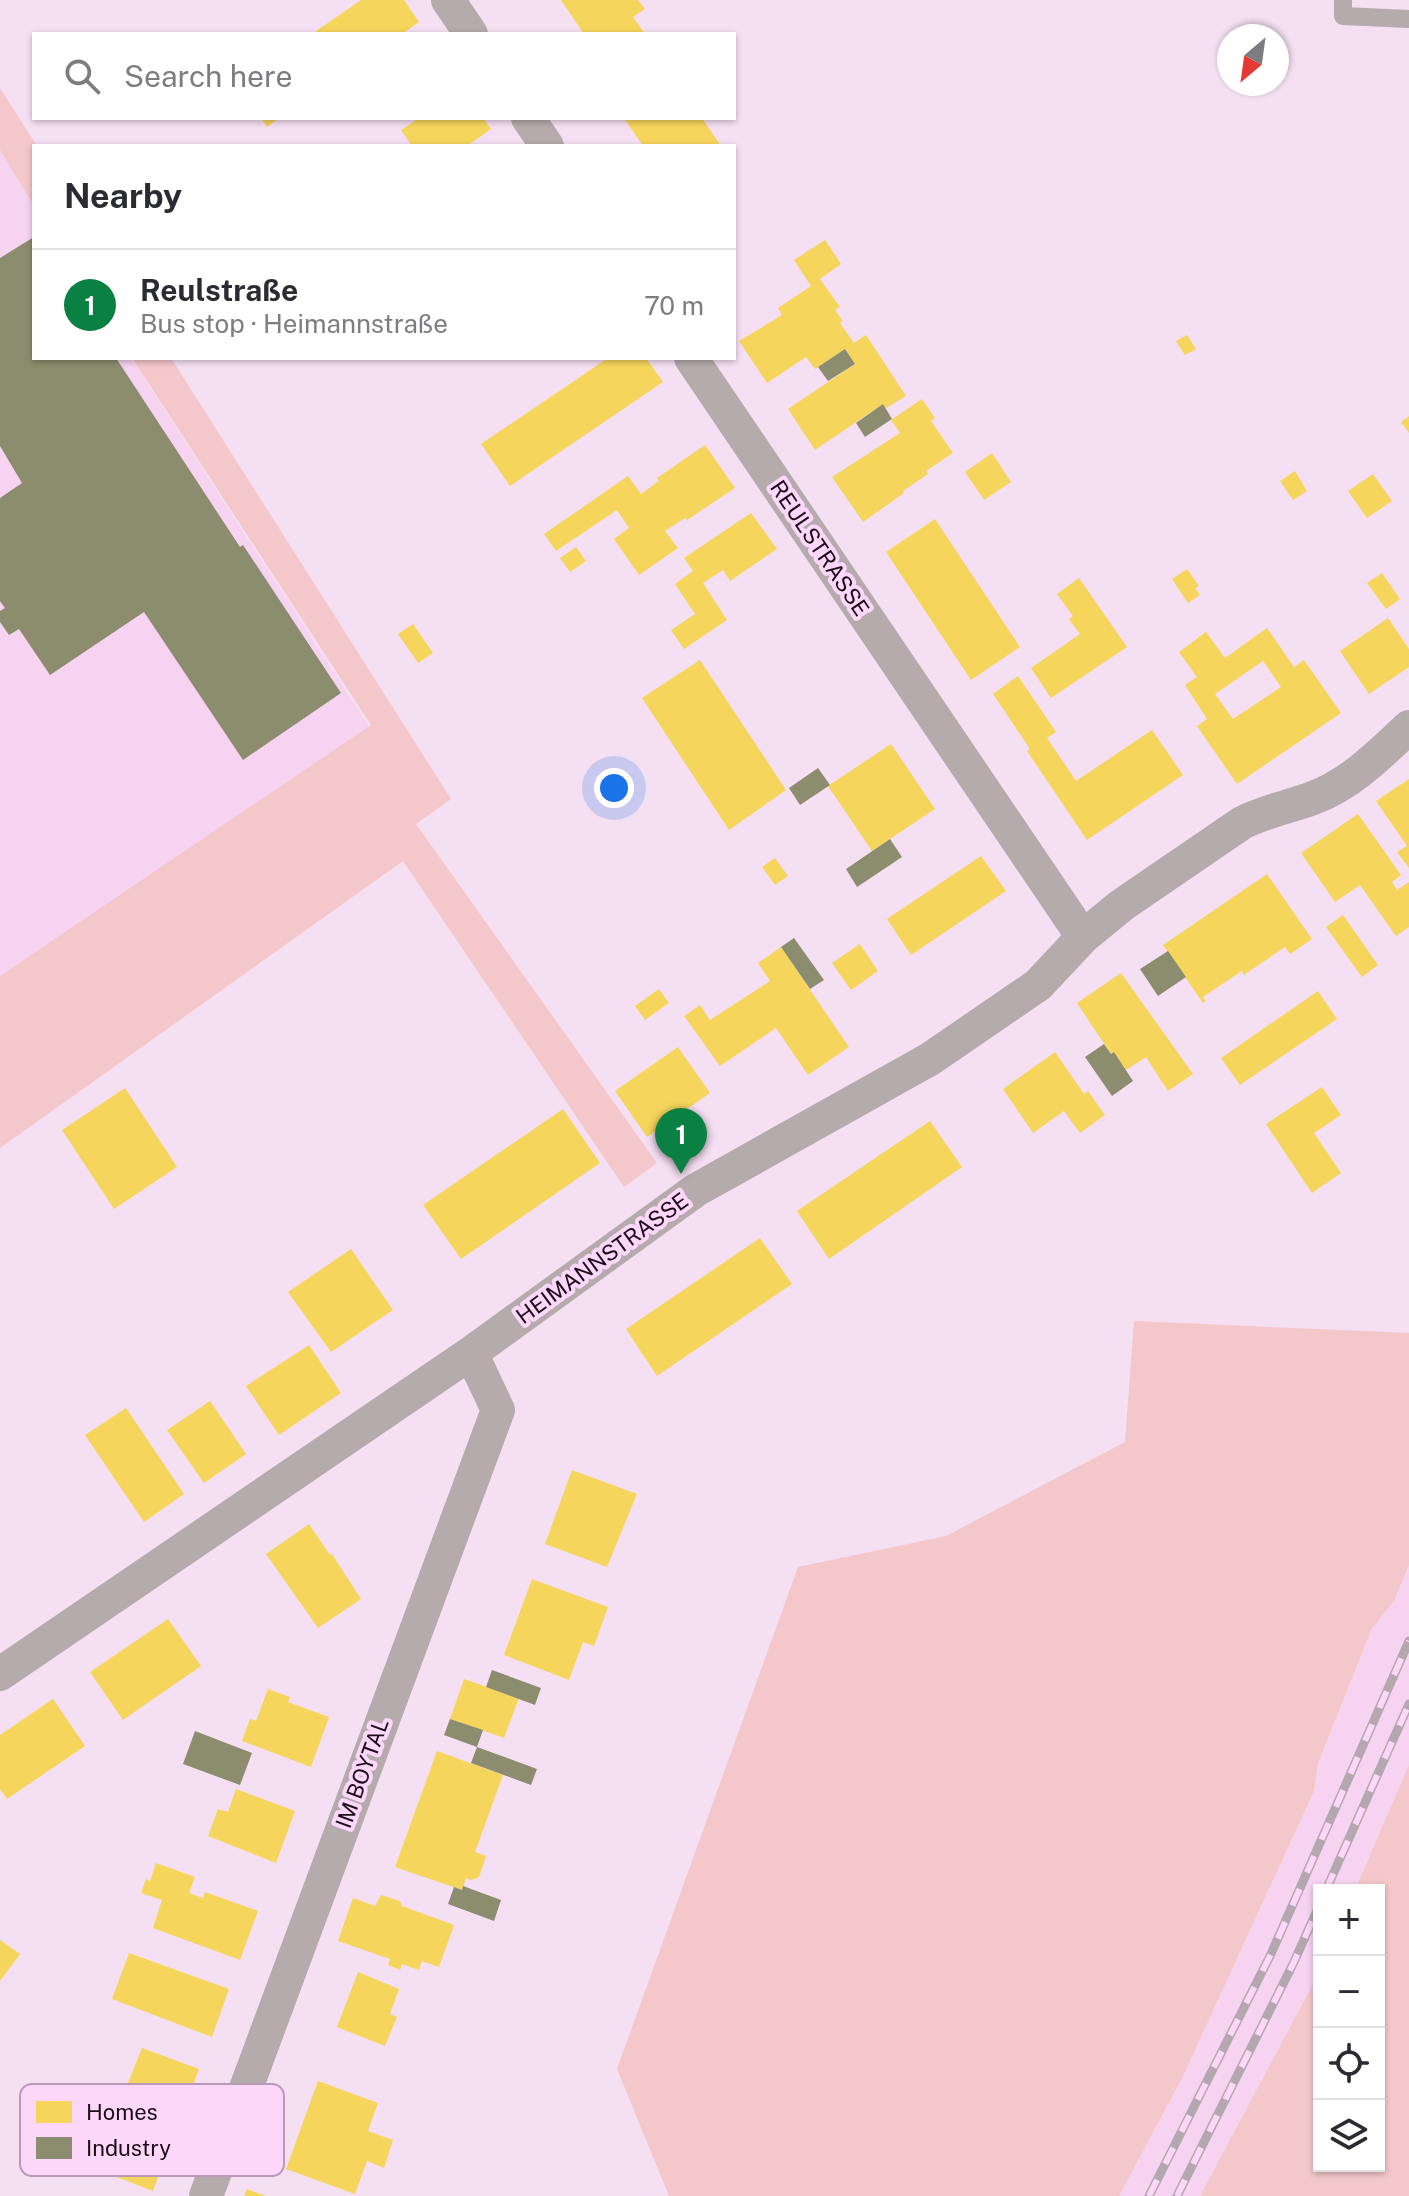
<!DOCTYPE html>
<html lang="en">
<head>
<meta charset="utf-8">
<style>
  :root { --surface:#fff; --page:#f2f2f3; --text:#2b2b33; --muted:#7c7c81; --line:#e1e1e2; --accent:#0b8043 }
  body { margin:0; font-family:"Public Sans",sans-serif; background:var(--page); color:var(--text) }
  .controls { position:absolute; right:24px; bottom:24px; display:grid; overflow:hidden; border-radius:0px; box-shadow:0 2px 6px #0004 }
  .controls button { width:72px; height:72px; display:grid; place-items:center; padding:0; border:0; border-bottom:2px solid var(--line); background:var(--surface); color:var(--text); font:40px sans-serif }
  .compass { position:absolute; left:1217px; top:24px; width:72px; height:72px; border-radius:50%; background:var(--surface); box-shadow:0 2px 6px #0004; rotate:209deg }
  .you { position:absolute; left:614px; top:788px; width:28px; height:28px; margin:-20px; border:6px solid #fff; border-radius:50%; background:#1a73e8; box-shadow:0 0 0 12px #1a73e833 }
  .badge { display:grid; place-items:center; width:52px; height:52px; border-radius:50%; background:var(--accent); color:#fff; font-size:26px; font-weight:700 }
  .pin { position:absolute; translate:-50% -66px; filter:drop-shadow(0 2px 4px #0008) }
  .pin::after { content:''; position:absolute; top:42px; width:28px; height:24px; background:inherit; clip-path:polygon(0 0,100% 0,50% 100%) }
  .list { margin:0; padding:0; list-style:none }
  h2 { display:flex; justify-content:space-between; align-items:center; height:104px; margin:0; padding:0 32px; font-size:34px }
  h2 small { font-size:26px; font-weight:400; color:var(--muted) }
  .list li { display:grid; grid-template-columns:52px 1fr auto; gap:24px; align-items:center; box-sizing:border-box; height:112px; padding:0 32px; border-top:2px solid var(--line) }
  .list b { display:block; font-size:30px; white-space:nowrap }
  .list p { margin:0; font-size:26px; white-space:nowrap; color:var(--muted) }
  .list em { font-size:26px; font-style:normal; color:var(--muted) }
  .icon { flex:none; width:44px; height:44px; fill:none; stroke:currentColor; stroke-width:2; stroke-linecap:round; stroke-linejoin:round }
  .map { position:relative; flex:none; width:1409px; height:2196px; overflow:hidden }
  .search { position:absolute; background:var(--surface); box-shadow:0 2px 6px #0004; left:32px; top:32px; width:704px; height:88px; display:flex; align-items:center; gap:20px; box-sizing:border-box; padding:0 28px; border-radius:0px; color:var(--muted); font-size:30px }
  .panel { position:absolute; background:var(--surface); box-shadow:0 2px 6px #0004; left:32px; top:144px; width:704px; height:216px; border-radius:0px }
  .map>svg:first-child { display:block }
  .built { fill:#f5d3f1 }
  .green { fill:#f4c7ca }
  .homes { fill:#f6d55c; fill-rule:evenodd }
  .industry { fill:#8c8c6e }
  .lines { fill:none; stroke-linecap:round; stroke-linejoin:round }
  .lane { stroke:#b5aaac; stroke-width:18 }
  .street { stroke:#b5aaac; stroke-width:34 }
  .rail-casing { stroke:#b4a8ae; stroke-width:9 }
  .rail { stroke:#fdd7f9; stroke-width:6; stroke-dasharray:18; stroke-linecap:butt }
  .labels { text-anchor:middle; dominant-baseline:central; stroke-width:8; stroke-linejoin:round; paint-order:stroke }
  .street-label { font-size:22px; fill:#1a0d19; stroke:#fdd7f9 }
  .key { fill:#fdd7f9; stroke:#b99ab6; stroke-width:2 }
  .key-label { font-size:22px; fill:#1a0d19 }
</style>
</head>
<body>
<div class="map">
<svg width="1409" height="2196" viewBox="0 0 1409 2196">
  <rect width="100%" height="100%" fill="#f5dff2"/>
  <!-- built -->
  <path class="built" d="M0 150 34 206V358H131L369 727 0 979Z
    M1409 1565V1765L1355 1890H1319L1318 1975 1200 2196H1119L1183 2076 1314 1791 1318 1763 1372 1628 1394 1601Z"/>
  <!-- green -->
  <path class="green" d="M0 88 37 146H34V206L0 150Z
    M132 358H171L451 799 416 824 657 1163 624 1187 403 861 0 1148V976L371 725Z
    M1134 1321 1409 1333V1565L1394 1601 1372 1628 1318 1763 1314 1791 1183 2076 1119 2196H669L617 2069 798 1567 946 1536 1125 1442Z
    M1409 1765V2196H1200L1319 1973V2166H1379V1890H1355Z"/>
  <!-- homes -->
  <path class="homes" d="M361 0H404L419 22 402 34H312Z
    M561 0H638L645 9 633 17 645 34H584Z
    M261 118H280L267 127Z
    M419 118H483L491 129 467 146H412L401 130Z
    M624 118H702L721 146H643Z
    M825 240 841 264 820 279 840 307 835 310 843 321 840 323 854 343 866 335 906 396 886 408 883 404 815 450 788 409 855 364 845 349 815 369 806 357 767 383 739 341 782 315 778 308 811 286 794 260Z
    M1187 335 1196 349 1185 355 1176 341Z
    M608 358H646L663 382 510 486 481 444Z
    M922 399 935 418 931 421 953 453 926 471 928 474 903 491 904 493 863 522 832 477 900 433 891 420Z
    M1409 416V433L1401 422Z
    M705 445 735 488 687 520 685 518 665 531 678 548 639 575 614 539 629 528 617 510 556 551 544 534 628 476 641 494 659 481 657 478Z
    M992 453 1011 482 984 500 965 472Z
    M1295 471 1307 491 1293 500 1280 481Z
    M1373 474 1392 501 1367 518 1348 491Z
    M751 513 777 549 730 581 723 570 703 583 727 620 684 649 671 630 695 614 675 584 693 571 684 558Z
    M935 519 1020 647 971 680 886 552Z
    M576 547 586 561 570 572 560 558Z
    M1187 569 1199 586 1195 588 1200 595 1188 603 1172 579Z
    M1382 573 1400 599 1386 609 1367 583Z
    M1079 578 1127 647 1051 698 1031 668 1080 634 1069 619 1073 616 1057 594Z
    M1388 618 1409 649V667L1369 694 1340 651Z
    M413 624 433 653 418 663 398 634Z
    M1267 628 1294 667 1304 660 1341 713 1237 784 1197 726 1207 719 1185 685 1197 677 1179 652 1206 632 1225 658ZM1263 661 1281 687 1233 719 1215 694Z
    M700 660 786 790 729 830 642 698Z
    M1018 676 1056 732 1047 738 1076 781 1152 730 1183 775 1087 840 1027 751 1030 749 993 694Z
    M891 744 935 809 872 851 828 786Z
    M1409 779V868L1397 852 1407 846 1376 801Z
    M1358 814 1401 875 1392 882 1397 890 1409 882V927L1396 936 1360 885 1335 902 1301 853Z
    M981 856 1006 891 911 955 887 919Z
    M775 858 788 876 775 885 762 867Z
    M1267 874 1312 939 1290 954 1285 947 1244 975 1242 971 1203 997 1206 1001 1203 1003 1163 945Z
    M1343 915 1378 965 1362 977 1326 927Z
    M860 944 878 971 851 990 832 963Z
    M781 947 849 1047 808 1075 776 1028 720 1066 684 1016 700 1005 710 1020 770 981 758 963Z
    M1121 973 1193 1074 1168 1091 1146 1057 1126 1070 1114 1052 1111 1054 1077 1003Z
    M659 989 669 1003 645 1020 635 1006Z
    M1318 991 1337 1019 1240 1085 1221 1058Z
    M678 1047 710 1093 647 1137 615 1091Z
    M1055 1052 1084 1094 1088 1091 1105 1115 1080 1133 1064 1111 1033 1133 1003 1089Z
    M1322 1087 1341 1115 1314 1133 1341 1173 1312 1193 1266 1124Z
    M125 1088 177 1167 114 1209 62 1130Z
    M563 1109 600 1163 461 1259 423 1205Z
    M930 1121 962 1167 829 1259 797 1211Z
    M760 1238 792 1284 657 1376 626 1329Z
    M351 1249 393 1310 331 1352 288 1292Z
    M309 1345 341 1393 279 1435 246 1386Z
    M210 1401 246 1454 204 1483 167 1430Z
    M126 1408 184 1494 144 1522 85 1435Z
    M572 1470 637 1494 607 1567 545 1544Z
    M309 1524 330 1555 332 1554 361 1599 318 1628 266 1554Z
    M532 1579 608 1607 594 1646 583 1642 569 1680 504 1655Z
    M168 1619 201 1666 123 1720 90 1672Z
    M464 1679 519 1698 504 1738 450 1719Z
    M268 1689 290 1697 288 1702 329 1717 311 1767 242 1741 250 1719 256 1721Z
    M53 1699 85 1746 7 1799 0 1789V1735Z
    M437 1751 503 1775 475 1852 486 1856 479 1877 471 1880 466 1878 462 1890 395 1867Z
    M236 1789 295 1811 276 1863 208 1836 218 1809 228 1812Z
    M156 1863 195 1877 189 1893 203 1898 205 1892 258 1911 240 1960 153 1928 162 1900 141 1893 146 1879 150 1881Z
    M381 1895 400 1901 402 1906 454 1925 439 1967 422 1961 419 1970 402 1964 400 1970 388 1965 390 1959 338 1941 353 1898 375 1906Z
    M0 1940 20 1954 0 1981Z
    M129 1953 229 1989 212 2037 112 1999Z
    M358 1972 399 1989 390 2014 397 2017 385 2046 337 2027Z
    M142 2048 199 2069 153 2191 96 2169 119 2108 124 2110 132 2087 127 2085Z
    M318 2081 378 2103 368 2131 393 2140 384 2168 367 2161 355 2194 286 2169Z
    M247 2189 265 2196H244Z"/>
  <!-- industry -->
  <path class="industry" d="M34 237V358H116L240 547 243 545 341 693 243 760 144 612 50 675 19 629 9 635 0 622V611L5 608 0 601V498L22 483 0 446V258Z
    M845 349 855 364 828 381 818 367Z
    M883 404 892 419 865 437 856 423Z
    M818 768 830 785 800 805 789 788Z
    M890 839 902 857 857 887 846 869Z
    M794 938 824 980 810 989 781 947Z
    M1168 951 1186 977 1158 996 1140 969Z
    M1104 1044 1111 1054 1114 1052 1133 1081 1112 1096 1085 1057Z
    M492 1670 541 1688 535 1705 486 1687Z
    M450 1719 483 1730 477 1747 444 1735Z
    M195 1731 252 1753 240 1785 183 1764Z
    M477 1747 537 1769 531 1785 471 1763Z
    M463 1886 501 1900 494 1921 448 1904 454 1887 462 1890Z"/>
  <g class="lines">
    <!-- lane -->
    <path class="lane" d="M1343 0V16L1409 19"/>
    <!-- street -->
    <path class="street" d="M448 0 471 34
      M528 118 547 146
      M691 358 1083 937
      M0 1674 471 1353 696 1190 930 1059 1038 985 1083 937 1122 905 1242 823C1265 811 1289 807 1313 798 1351 784 1380 754 1409 727
      M206 2196 498 1410 471 1353"/>
    <!-- rail casing -->
    <g class="rail-casing">
      <path id="rail" d="M1326 1890 1409 1704
        M1149 2196 1271 1954 1409 1641
        M1177 2196 1293 1964 1319 1906"/>
    </g>
    <!-- rail -->
    <use href="#rail" class="rail"/>
  </g>
  <g class="labels">
    <!-- street labels -->
    <g class="street-label">
      <text transform="translate(820 548) rotate(56)">REULSTRASSE</text>
      <text transform="translate(602 1258) rotate(-36)">HEIMANNSTRASSE</text>
      <text transform="translate(362 1773) rotate(-70)">IM BOYTAL</text>
    </g>
  </g>
  <!-- legend -->
  <rect x="20" y="2084" width="264" height="92" rx="12" class="key"/>
  <rect x="36" y="2101" width="36" height="22" fill="#f6d55c"/>
  <rect x="36" y="2137" width="36" height="22" fill="#8c8c6e"/>
  <g class="key-label">
    <text x="86" y="2120">Homes</text>
    <text x="86" y="2156">Industry</text>
  </g>
</svg>
<div class="controls">
<button>+</button>
<button>−</button>
<button><svg class="icon" aria-label="locate" viewBox="0 0 24 24"><circle cx="12" cy="12" r="6"/><path d="M12 2v4M12 18v4M2 12h4M18 12h4"/></svg></button>
<button><svg class="icon" aria-label="layers" viewBox="0 0 24 24"><path d="M12 4l9 5-9 5-9-5zM3 14l9 5 9-5"/></svg></button>
</div>
<svg class="compass" viewBox="-18 -18 36 36"><path d="M0-13l5 13h-10z" fill="#e53935"/><path d="M0 13l5-13h-10z" fill="#7c7c81"/></svg>
<div class="you"></div>
<div class="pin badge" style="left:681px;top:1174px">1</div>
<div class="search"><svg class="icon" aria-label="search" viewBox="0 0 24 24"><circle cx="10" cy="10" r="6"/><path d="M15 15l6 6"/></svg>Search here</div>
<section class="panel">
<h2>Nearby<small></small></h2>
<ul class="list">
<li><span class="badge">1</span><div><b>Reulstraße</b><p>Bus stop · Heimannstraße</p></div><em>70 m</em></li>
</ul>
</section>
</div>
</body>
</html>
